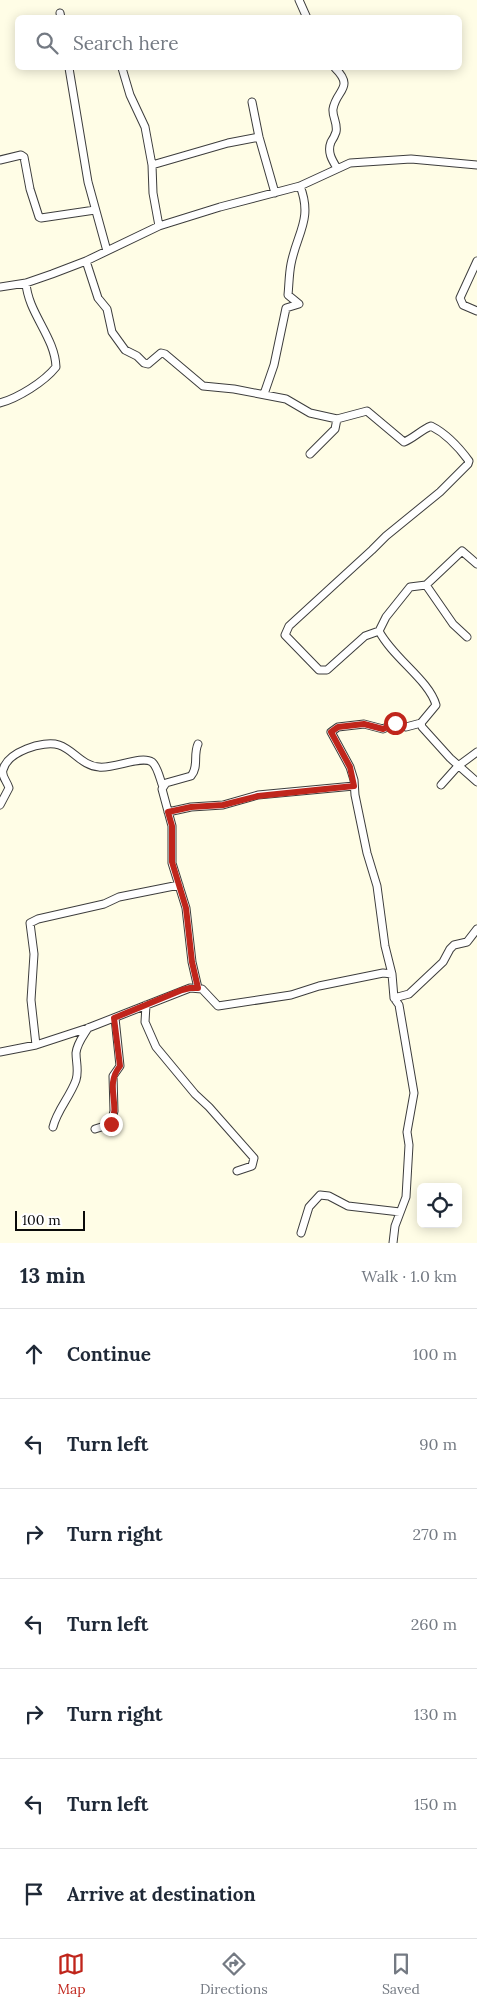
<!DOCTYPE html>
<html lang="en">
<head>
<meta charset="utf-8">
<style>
  :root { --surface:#fff; --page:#f2f2f3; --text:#1f2937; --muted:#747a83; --line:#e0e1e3; --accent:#c0251b }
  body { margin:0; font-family:Lora,serif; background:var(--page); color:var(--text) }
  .controls { position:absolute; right:15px; bottom:15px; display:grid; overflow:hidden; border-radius:8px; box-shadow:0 2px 12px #0003 }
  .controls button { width:45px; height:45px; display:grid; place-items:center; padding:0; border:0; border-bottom:1px solid var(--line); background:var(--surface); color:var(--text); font:25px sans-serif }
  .scale { position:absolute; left:15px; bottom:12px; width:70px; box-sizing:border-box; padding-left:5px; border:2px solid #0a0a0a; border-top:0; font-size:14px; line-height:18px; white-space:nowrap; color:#0a0a0a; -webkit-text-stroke:4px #fff; paint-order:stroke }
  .stop { position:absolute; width:15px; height:15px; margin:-11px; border:4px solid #c0251b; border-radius:50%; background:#fff }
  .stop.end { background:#c0251b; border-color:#fff; box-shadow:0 1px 5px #0008 }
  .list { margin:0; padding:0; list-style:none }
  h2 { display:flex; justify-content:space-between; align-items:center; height:65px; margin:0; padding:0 20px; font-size:21px }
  h2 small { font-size:16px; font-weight:400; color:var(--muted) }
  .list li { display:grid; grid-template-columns:32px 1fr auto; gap:15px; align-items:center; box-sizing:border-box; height:90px; padding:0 20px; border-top:1px solid var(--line) }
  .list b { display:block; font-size:19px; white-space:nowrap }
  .list em { font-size:16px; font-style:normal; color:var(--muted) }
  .icon { flex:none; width:28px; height:28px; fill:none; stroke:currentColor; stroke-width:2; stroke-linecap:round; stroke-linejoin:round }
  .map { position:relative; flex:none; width:477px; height:1243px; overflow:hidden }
  .search { position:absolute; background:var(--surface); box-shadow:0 2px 12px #0003; left:15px; right:15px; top:15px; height:55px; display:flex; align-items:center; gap:12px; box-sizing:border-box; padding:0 18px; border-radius:8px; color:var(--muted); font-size:19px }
  .sheet { height:695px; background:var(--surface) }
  nav { display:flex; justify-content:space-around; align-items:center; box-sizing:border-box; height:70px; border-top:1px solid var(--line); background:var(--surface); font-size:14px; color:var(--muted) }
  nav a { display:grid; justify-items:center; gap:2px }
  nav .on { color:var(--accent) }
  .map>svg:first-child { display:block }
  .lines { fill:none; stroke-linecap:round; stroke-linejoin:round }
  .minor-casing { stroke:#3d3d3d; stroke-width:9 }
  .minor { stroke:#fff; stroke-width:7 }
  .route { stroke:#c0251b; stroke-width:6 }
</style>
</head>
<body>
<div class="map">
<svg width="477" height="1243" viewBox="0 0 477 1243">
  <rect width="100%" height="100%" fill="#fffde6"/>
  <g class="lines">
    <!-- minor casing -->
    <g class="minor-casing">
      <path id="minor" d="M299 0 307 18
        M60 13 61 18
        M69 68 88 182 107 251
        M122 68 130 95 145 127 152 165
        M335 68C355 88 336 90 333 109 332 116 338 124 336 132 335 135 333 139 331 142 327 152 332 160 337 168
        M252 102 259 137 275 193
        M0 160 21 155 24 157 30 189 39 217 41 218 95 210
        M159 226 153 193 152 165 228 143 259 137
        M86 261 98 298 107 309 112 332 125 350 137 356 144 363 148 364 161 353 165 354 203 386 234 389 286 399 310 413 337 419 367 411 404 442C414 438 421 430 431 426 447 434 458 446 469 461L468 464 440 492 386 536 372 550 289 626 285 635 319 670H327L365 636 379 631
        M477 261 460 298 463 305 477 311
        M0 287 26 283 52 274 86 261 159 226 220 207 300 186 350 163 411 159 477 165
        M264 394 274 365 286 308 299 304 288 295C289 285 289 274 291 264 297 233 313 219 300 186
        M0 403C18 398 44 382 56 367 55 337 28 313 26 283
        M310 454 335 429 337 419
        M477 564 462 551 426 585 410 587 386 617 379 631C393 658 429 680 436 705L421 723 422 727 450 758 477 782
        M426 585 453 624 467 637
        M441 785 458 766 477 752
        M0 805 9 788C7 781 1 776 3 770 7 752 43 740 59 745 74 750 82 766 99 767 114 769 141 755 152 762 158 767 160 780 163 787
        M168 812 191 807 223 805 258 795 354 786
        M198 988 192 962 186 908 172 863V826L162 789 166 783 191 776C199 767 193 755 198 744
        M394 998 409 994 443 962 450 949 454 945 467 942 477 929
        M146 1005 145 1022 156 1047 195 1094 209 1107 254 1158 252 1166 237 1171
        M36 1045 31 1000 34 954 30 923 38 919 104 904 119 897 179 885
        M0 1052 36 1045 88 1028 190 988 202 989 218 1006 291 995 319 986 383 973 392 974
        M53 1127C57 1110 70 1097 76 1080 79 1071 76 1062 76 1053 77 1043 84 1035 88 1028
        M95 1129 111 1124 114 1111 113 1076 120 1066 115 1018
        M301 1233 309 1207 320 1195 329 1196 348 1206 400 1212
        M393 1243 395 1226 406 1197 409 1145 407 1132 414 1093 399 1005 394 998 392 974 385 946 377 886 367 853 355 795 354 780 350 767 331 732 338 727 364 724 383 729 395 723 406 727 421 723"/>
    </g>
    <!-- minor -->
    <use href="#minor" class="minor"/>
  </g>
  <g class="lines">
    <!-- route -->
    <path class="route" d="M111 1124C121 1104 104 1086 120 1066L114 1018 182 990 190 988H198L192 962 186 908 172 862V826L168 812 191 807 223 805 258 796 354 786 350 767 331 732 338 727 364 724 383 729 395 723"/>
  </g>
</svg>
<div class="controls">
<button><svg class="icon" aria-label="locate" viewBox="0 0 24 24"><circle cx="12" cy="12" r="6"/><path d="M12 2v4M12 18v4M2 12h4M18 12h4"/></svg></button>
</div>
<div class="scale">100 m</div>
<div class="stop" style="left:395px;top:723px"></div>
<div class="stop end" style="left:111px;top:1124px"></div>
<div class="search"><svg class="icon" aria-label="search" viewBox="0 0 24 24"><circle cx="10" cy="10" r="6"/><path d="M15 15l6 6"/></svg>Search here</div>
</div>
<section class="sheet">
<h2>13 min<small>Walk · 1.0 km</small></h2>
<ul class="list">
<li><svg class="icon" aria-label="ahead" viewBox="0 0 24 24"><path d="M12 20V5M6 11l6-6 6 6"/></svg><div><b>Continue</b></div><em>100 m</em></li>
<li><svg class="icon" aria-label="left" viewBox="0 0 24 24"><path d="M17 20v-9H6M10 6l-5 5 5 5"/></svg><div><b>Turn left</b></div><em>90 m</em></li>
<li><svg class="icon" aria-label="right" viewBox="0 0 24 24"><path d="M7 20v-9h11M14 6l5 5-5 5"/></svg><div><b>Turn right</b></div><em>270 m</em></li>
<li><svg class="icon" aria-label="left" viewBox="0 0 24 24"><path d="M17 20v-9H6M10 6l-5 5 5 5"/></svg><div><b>Turn left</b></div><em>260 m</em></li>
<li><svg class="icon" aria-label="right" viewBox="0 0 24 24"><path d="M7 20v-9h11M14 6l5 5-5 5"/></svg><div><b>Turn right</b></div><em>130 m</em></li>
<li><svg class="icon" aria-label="left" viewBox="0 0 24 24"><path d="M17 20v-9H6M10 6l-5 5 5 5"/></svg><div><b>Turn left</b></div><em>150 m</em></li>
<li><svg class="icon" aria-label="arrive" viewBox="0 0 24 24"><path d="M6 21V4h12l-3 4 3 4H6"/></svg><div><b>Arrive at destination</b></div></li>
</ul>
</section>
<nav>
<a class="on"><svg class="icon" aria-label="map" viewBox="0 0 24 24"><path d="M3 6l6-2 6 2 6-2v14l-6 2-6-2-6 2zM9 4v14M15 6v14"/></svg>Map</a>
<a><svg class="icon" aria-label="directions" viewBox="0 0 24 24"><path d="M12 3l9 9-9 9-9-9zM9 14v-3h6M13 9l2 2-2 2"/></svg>Directions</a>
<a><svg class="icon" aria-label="saved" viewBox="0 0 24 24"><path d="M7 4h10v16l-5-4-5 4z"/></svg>Saved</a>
</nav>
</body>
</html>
